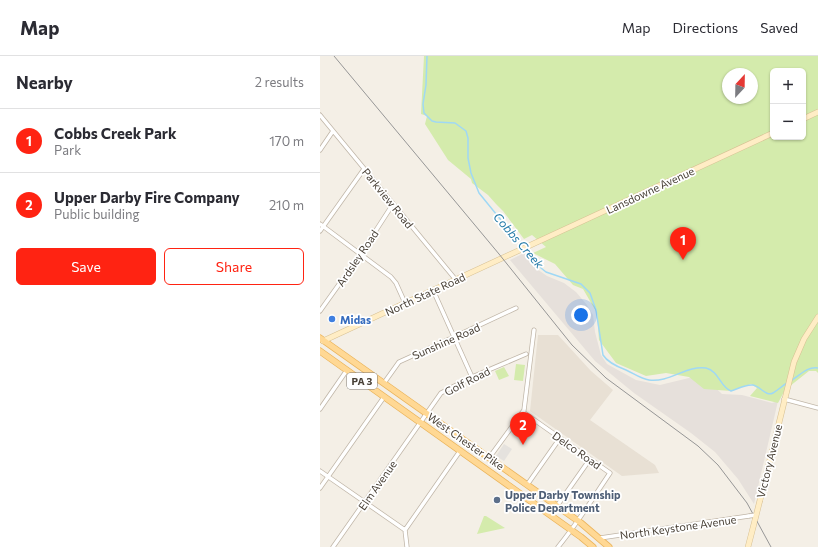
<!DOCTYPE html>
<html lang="en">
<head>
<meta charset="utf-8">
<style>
  :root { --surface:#fff; --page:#f2f2f3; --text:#2b2b33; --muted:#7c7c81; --line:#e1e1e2; --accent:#ff2312 }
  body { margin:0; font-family:Commissioner,sans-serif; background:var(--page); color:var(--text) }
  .controls { position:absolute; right:12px; top:12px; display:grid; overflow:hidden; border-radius:6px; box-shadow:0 1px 3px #0004 }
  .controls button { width:36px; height:36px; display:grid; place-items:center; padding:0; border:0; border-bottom:1px solid var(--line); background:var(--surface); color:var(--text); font:20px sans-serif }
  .compass { position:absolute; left:402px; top:12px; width:36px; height:36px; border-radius:50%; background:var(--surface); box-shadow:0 1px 3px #0004; rotate:22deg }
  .you { position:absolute; left:261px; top:259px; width:14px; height:14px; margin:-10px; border:3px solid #fff; border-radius:50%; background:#1a73e8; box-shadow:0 0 0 6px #1a73e833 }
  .badge { display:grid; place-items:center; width:26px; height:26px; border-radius:50%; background:var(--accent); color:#fff; font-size:13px; font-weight:700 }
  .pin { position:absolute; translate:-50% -33px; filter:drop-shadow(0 1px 2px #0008) }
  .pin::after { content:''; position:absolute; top:21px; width:14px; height:12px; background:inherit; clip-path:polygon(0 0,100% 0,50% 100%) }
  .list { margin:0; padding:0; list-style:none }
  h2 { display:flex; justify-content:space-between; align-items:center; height:52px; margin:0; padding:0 16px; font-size:17px }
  h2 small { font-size:13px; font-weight:400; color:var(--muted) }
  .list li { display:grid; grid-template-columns:26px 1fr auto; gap:12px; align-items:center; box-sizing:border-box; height:64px; padding:0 16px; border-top:1px solid var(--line) }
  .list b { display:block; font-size:15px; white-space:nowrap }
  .list p { margin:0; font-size:13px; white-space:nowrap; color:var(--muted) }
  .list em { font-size:13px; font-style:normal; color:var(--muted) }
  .actions { display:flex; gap:8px; padding:12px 16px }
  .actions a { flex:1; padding:9px 0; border:1px solid var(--accent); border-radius:6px; text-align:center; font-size:14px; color:var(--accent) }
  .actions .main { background:var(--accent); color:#fff }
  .map { position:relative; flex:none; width:498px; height:491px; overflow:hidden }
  header { display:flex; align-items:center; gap:24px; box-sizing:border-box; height:56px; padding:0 20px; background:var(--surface); border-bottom:1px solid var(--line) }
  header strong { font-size:19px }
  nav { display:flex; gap:22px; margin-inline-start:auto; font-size:14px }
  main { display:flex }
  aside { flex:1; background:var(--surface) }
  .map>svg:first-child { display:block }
  .residential { fill:#e8e0d4 }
  .industrial { fill:#e6e0db }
  .green { fill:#d4ebac; fill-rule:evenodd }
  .parking { fill:#e5e2de }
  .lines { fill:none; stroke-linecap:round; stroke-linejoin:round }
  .stream { stroke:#9fd8f5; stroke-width:1.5 }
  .street-casing { stroke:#c0b6a8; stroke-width:5 }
  .secondary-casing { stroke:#d7c093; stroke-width:6 }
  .primary-casing { stroke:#ebb55d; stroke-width:7 }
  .street { stroke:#fff; stroke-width:3.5 }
  .secondary { stroke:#ffedc5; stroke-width:5 }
  .primary { stroke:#ffd894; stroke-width:5.5 }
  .tram { stroke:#969696; stroke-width:1 }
  .street-bridge-casing { stroke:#c0b6a8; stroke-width:5; stroke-linecap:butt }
  .secondary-bridge-casing { stroke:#d7c093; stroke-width:6; stroke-linecap:butt }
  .street-bridge { stroke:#fff; stroke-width:3.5 }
  .secondary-bridge { stroke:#ffedc5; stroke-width:5 }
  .shop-dot { fill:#3f7fe0; stroke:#fff; stroke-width:1.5 }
  .service-dot { fill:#5c6f8a; stroke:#fff; stroke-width:1.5 }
  .labels { text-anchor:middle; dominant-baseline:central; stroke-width:3.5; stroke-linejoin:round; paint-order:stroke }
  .shield { fill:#fff; stroke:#7e7972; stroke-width:1 }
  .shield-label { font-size:10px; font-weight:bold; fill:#473f35 }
  .street-label { font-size:11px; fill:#473f35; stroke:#fff }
  .shop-label { font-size:11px; font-weight:bold; fill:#366cbe; stroke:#fff; text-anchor:start }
  .service-label { font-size:11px; font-weight:bold; fill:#4e5e75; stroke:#fff; text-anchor:start }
  .water-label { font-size:12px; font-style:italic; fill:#257ba9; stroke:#fff }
</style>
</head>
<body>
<header>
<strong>Map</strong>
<nav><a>Map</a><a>Directions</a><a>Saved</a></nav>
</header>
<main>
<aside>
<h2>Nearby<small>2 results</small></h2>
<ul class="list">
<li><span class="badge">1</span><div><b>Cobbs Creek Park</b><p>Park</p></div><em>170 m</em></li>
<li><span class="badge">2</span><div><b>Upper Darby Fire Company</b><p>Public building</p></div><em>210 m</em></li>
</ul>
<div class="actions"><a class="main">Save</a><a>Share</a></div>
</aside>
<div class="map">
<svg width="498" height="491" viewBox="0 0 498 491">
  <rect width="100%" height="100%" fill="#f4efe6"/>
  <!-- residential -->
  <path class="residential" d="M218 279H238L271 315 293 334 270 364 335 409 339 417 302 420 210 355Z"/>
  <!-- industrial -->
  <path class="industrial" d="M206 196 214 211 227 220 244 227 256 236 267 249 273 259 275 276 281 299 287 308 316 324 340 329 373 321H384L402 338 422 339 452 347 458 345 434 448 418 423 395 396 371 377 314 337 275 305 190 204Z"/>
  <!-- green -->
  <path class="green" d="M104 0H498V317L496 315H489L465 334 458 347 430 340 437 332 431 328 411 335 384 333 369 321 346 317 326 320 296 307 279 284 277 257 263 233 253 229 235 208 213 197 226 191 212 179 204 183 183 155 176 148 168 139 152 127 151 123 128 104 105 68 107 60 101 58ZM453 15H483V81H453ZM408 18H432V42H408Z
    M196 308 205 309 203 325 194 324Z
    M184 311 189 320 179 324 175 315Z
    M164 460H166L185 472 157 478Z"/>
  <!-- parking -->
  <path class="parking" d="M184 388 192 393 184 405 176 400Z"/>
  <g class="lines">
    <!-- stream -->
    <path class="stream" d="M107 0 106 29 103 48 104 57 112 65 116 66 135 67 146 75 148 82V102L151 117 159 137 194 180 205 189
      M207 193 212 204 221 212 226 216 261 228 270 237 276 254 283 299C288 307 298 311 306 314 313 317 321 323 329 324 349 327 367 309 386 312 399 315 400 331 411 335 418 333 425 328 433 329 440 330 446 341 453 337 458 334 462 330 467 327
      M472 324C480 319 488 310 498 312"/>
    <!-- street casing -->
    <g class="street-casing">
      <path id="street" d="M0 59 136 224
        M0 94 13 75
        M0 168 71 221 76 227 85 247
        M0 175 44 113
        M113 234 152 321
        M0 255 40 199 73 148
        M64 327 79 306 134 281 196 252
        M464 343 498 352
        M0 353 27 314
        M203 356 290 417C273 442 257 468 238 491
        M169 402 204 354 214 274
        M0 415 85 474
        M207 429 240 382
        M0 432 64 341
        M237 450 270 403
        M280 482 429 460
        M13 491 121 337 152 321 206 298
        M87 491 85 474 140 395"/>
    </g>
    <!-- secondary casing -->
    <g class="secondary-casing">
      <path id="secondary" d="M483 63 498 56
        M3 285 453 77
        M440 444 474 306 484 283 498 261
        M428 491 435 464"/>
    </g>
    <!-- primary casing -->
    <g class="primary-casing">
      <path id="primary" d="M0 282 261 467 289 491
        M0 295 261 481 273 491"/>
    </g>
    <!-- street -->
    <use href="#street" class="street"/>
    <!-- secondary -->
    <use href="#secondary" class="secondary"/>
    <!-- primary -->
    <use href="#primary" class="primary"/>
    <!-- tram -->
    <path class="tram" d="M14 0 179 198 252 289 286 322 378 390 398 409 427 447 451 491"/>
    <!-- street-bridge casing -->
    <g class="street-bridge-casing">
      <path id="street-bridge" d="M429 460 436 459"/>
    </g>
    <!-- secondary-bridge casing -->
    <g class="secondary-bridge-casing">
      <path id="secondary-bridge" d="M435 464 440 444"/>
    </g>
    <!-- street-bridge -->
    <use href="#street-bridge" class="street-bridge"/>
    <!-- secondary-bridge -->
    <use href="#secondary-bridge" class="secondary-bridge"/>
  </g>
  <!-- markers -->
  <circle class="shop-dot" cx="12" cy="263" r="4"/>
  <circle class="service-dot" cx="177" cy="444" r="4"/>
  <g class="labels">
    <!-- shield labels -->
    <rect class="shield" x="27" y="317" width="30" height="16" rx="3"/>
    <g class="shield-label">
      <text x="42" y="325">PA 3</text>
    </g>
    <!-- street labels -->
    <g class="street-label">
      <text transform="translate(330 134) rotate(-25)">Lansdowne Avenue</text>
      <text transform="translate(68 142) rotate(51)">Parkview Road</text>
      <text transform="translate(37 202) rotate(-56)">Ardsley Road</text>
      <text transform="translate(105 238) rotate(-25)">North State Road</text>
      <text transform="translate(126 285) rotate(-24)">Sunshine Road</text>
      <text transform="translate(147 325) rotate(-27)">Golf Road</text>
      <text transform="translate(146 385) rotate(35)">West Chester Pike</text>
      <text transform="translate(257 394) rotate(35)">Delco Road</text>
      <text transform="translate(449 405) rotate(-76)">Victory Avenue</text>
      <text transform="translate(57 429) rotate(-55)">Elm Avenue</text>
      <text transform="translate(358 471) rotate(-8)">North Keystone Avenue</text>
    </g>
    <!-- shop labels -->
    <g class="shop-label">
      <text x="20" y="263">Midas</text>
    </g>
    <!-- service labels -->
    <g class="service-label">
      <text x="185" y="438">Upper Darby Township<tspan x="185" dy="13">Police Department</tspan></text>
    </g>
    <!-- water labels -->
    <g class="water-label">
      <text transform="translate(199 184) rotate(49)">Cobbs Creek</text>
    </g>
  </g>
</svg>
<div class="controls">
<button>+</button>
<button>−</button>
</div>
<svg class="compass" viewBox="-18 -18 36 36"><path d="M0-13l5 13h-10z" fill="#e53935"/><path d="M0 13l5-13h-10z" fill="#7c7c81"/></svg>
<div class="you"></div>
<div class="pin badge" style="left:363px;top:204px">1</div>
<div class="pin badge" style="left:203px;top:389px">2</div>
</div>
</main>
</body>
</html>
